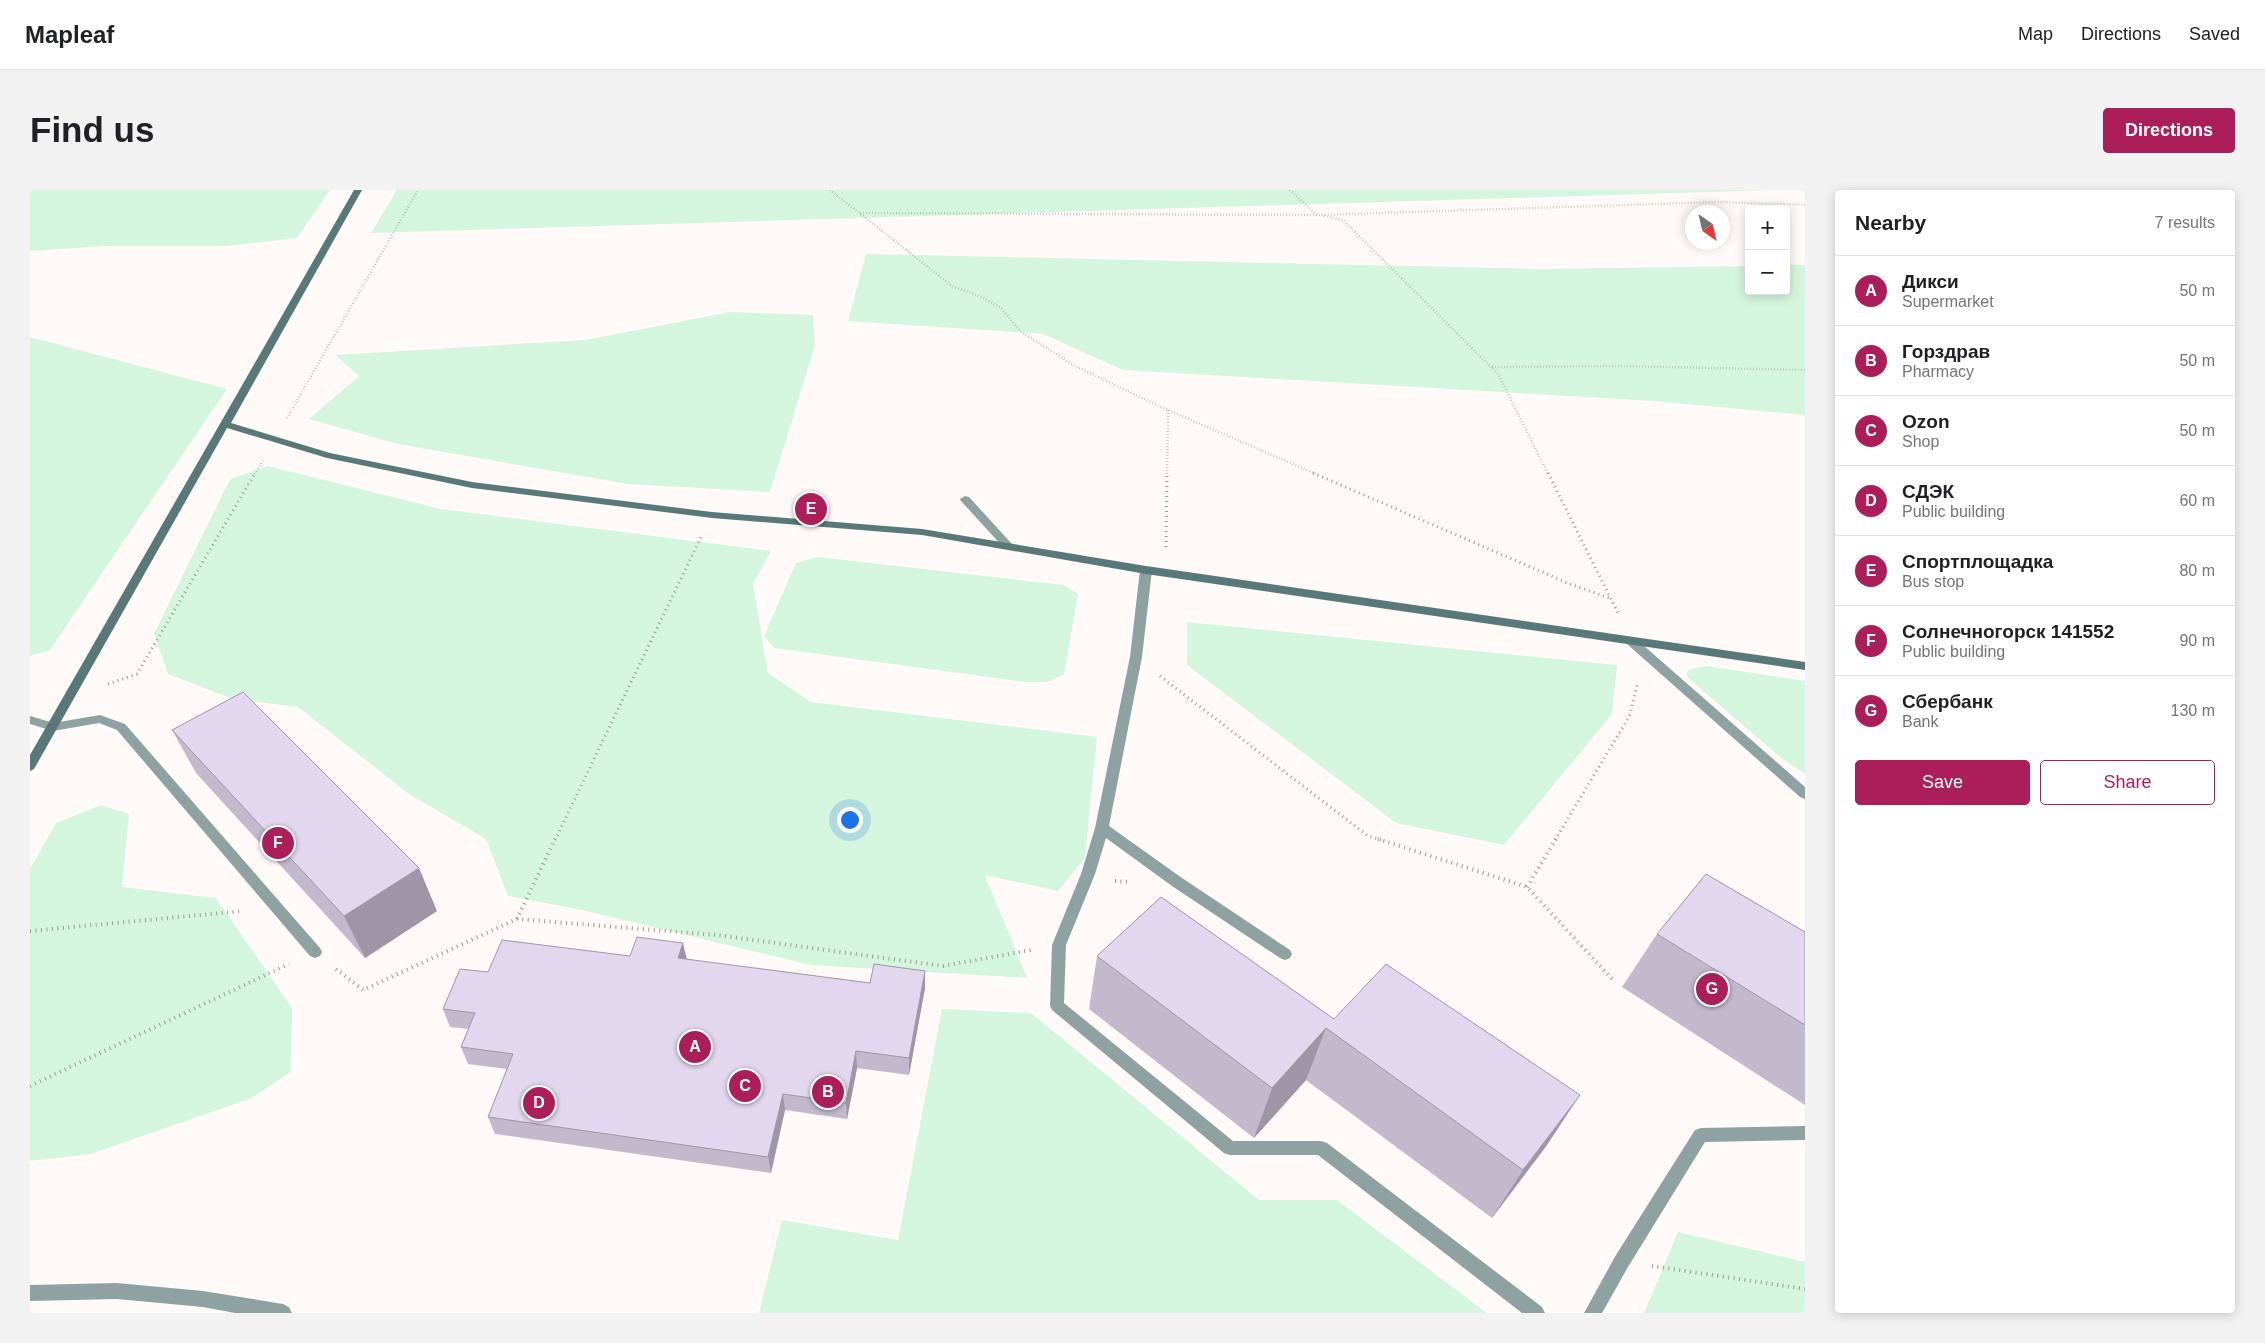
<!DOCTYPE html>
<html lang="en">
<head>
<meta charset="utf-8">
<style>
  :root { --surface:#fff; --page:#f2f2f2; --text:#202124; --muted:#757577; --line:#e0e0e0; --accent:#ac1e5a }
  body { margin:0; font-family:Arial,sans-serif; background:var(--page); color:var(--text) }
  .controls { position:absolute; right:15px; top:15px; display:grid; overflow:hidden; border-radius:5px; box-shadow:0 2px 12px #0003 }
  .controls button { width:45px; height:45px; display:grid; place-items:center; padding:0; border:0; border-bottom:1px solid var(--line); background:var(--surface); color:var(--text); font:25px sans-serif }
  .compass { position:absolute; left:1655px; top:15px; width:45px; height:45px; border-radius:50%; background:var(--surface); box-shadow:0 2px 12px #0003; rotate:146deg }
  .you { position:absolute; left:819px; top:629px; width:18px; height:18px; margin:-12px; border:4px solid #fff; border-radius:50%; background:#1a73e8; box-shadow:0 0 0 8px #1a73e833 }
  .badge { display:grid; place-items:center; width:32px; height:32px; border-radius:50%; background:var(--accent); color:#fff; font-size:16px; font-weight:700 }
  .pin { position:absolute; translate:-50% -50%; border:2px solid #fff; box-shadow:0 1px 5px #0006 }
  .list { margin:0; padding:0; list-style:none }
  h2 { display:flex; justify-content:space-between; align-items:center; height:65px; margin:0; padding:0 20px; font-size:21px }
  h2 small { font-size:16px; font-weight:400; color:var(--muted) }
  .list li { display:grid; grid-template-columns:32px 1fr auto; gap:15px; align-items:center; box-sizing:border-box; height:70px; padding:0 20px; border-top:1px solid var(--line) }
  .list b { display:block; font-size:19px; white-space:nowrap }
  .list p { margin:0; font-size:16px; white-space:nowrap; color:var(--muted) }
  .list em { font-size:16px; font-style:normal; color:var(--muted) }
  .actions { display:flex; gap:10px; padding:15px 20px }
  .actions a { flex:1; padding:11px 0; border:1px solid var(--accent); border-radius:5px; text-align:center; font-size:18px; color:var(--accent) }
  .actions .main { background:var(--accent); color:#fff }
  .map { position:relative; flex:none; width:1775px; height:1123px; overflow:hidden; border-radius:5px }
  header { display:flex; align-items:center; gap:30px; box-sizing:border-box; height:70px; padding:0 25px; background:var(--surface); border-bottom:1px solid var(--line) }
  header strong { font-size:24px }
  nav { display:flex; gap:28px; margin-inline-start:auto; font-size:18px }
  .intro { display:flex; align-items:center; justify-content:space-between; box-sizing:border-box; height:120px; padding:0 30px }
  h1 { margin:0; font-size:35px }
  .button { padding:12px 22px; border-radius:5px; background:var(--accent); color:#fff; font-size:18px; font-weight:700 }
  main { display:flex; gap:30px; padding:0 30px }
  aside { flex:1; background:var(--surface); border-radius:5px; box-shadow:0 2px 12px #0003 }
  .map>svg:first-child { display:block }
  .green { fill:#d5f6de }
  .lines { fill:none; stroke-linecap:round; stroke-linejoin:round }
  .path-far2 { stroke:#a09995; stroke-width:2.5; stroke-dasharray:0.5 2.5; stroke-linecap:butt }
  .path-far1 { stroke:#a09995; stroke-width:3; stroke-dasharray:1 4; stroke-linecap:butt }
  .path { stroke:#a09995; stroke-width:4; stroke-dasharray:1 4.5; stroke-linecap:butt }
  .lane { fill:#8ea2a3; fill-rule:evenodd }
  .street { fill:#8ea2a3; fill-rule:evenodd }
  .secondary { fill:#59787a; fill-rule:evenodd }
  .wall { fill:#c2b9cd }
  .shaded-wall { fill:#9e96a7 }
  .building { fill:#e2d7ee; stroke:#9e96a7 }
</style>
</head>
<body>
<header>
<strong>Mapleaf</strong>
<nav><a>Map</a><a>Directions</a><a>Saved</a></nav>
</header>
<div class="intro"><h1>Find us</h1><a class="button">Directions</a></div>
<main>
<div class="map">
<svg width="1775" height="1123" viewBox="0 0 1775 1123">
  <rect width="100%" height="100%" fill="#fffaf7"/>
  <!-- green -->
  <path class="green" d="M0 0H300L267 48 197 56H75L0 61Z
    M367 0H1743L341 43Z
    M836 64 1514 79 1719 76V101H1756V75H1775V225L1623 211 1093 180 1013 144 818 131Z
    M700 122 783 125 785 155 740 302 598 294 368 254 279 229 329 186 305 165 555 150Z
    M0 147 197 199 20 460 0 466Z
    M238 276 411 319 741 361 723 394 738 483 781 512 1067 547 1055 668 1028 701 955 685 997 788 781 775 552 720 478 706 456 649 379 604 268 517 203 509 138 484 124 444 200 289Z
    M788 367 1034 395 1048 404 1034 485 1017 492H995L744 458 734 446 766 373Z
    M1157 432 1587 475 1582 524 1474 655 1366 633 1157 475Z
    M1677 476 1775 491V584L1750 567 1657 487V482L1661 479Z
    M71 615 99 624 92 697 186 708 262 818 261 882 222 908 61 964 0 971V679L26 633Z
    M912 819 1001 823 1229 1010H1307L1457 1123H729L752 1030 868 1050Z
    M1648 1042 1775 1072V1123H1614Z"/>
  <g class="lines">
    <!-- path-far2 -->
    <path class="path-far2" d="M800 0 922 96 952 107 971 118 990 141 1045 176 1138 220 1286 284
      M1260 0 1287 25
      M830 23 1287 25 1687 12 1775 15
      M1294 26 1313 30 1468 184 1518 284
      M1462 177 1588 176 1775 180
      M257 228 388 0
      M225 284 233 270
      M1137 284 1138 220"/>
    <!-- path-far1 -->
    <path class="path-far1" d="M1283 283 1540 394 1582 409
      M1518 283 1588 423
      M1136 357 1137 283
      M1130 486 1338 646 1352 650
      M78 494 107 484 225 283
      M525 650 671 347
      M1525 650 1599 527 1608 492"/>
    <!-- path -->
    <path class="path" d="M1348 649 1497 697 1585 792
      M1085 691 1099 692
      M1497 697 1526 649
      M487 729 525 649
      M0 741 213 721
      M306 779 333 800 487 729 687 745 913 776 1001 760
      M0 896 259 774
      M1622 1076 1775 1099"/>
    <!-- lane -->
    <path class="lane" d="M935 306 939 307 982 354 983 356 982 358H974L931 311 930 309Z
      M1116 376 1122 380 1112 467 1079 636 1152 688 1260 760 1262 764 1260 768 1255 770 1250 768 1142 696 1076 648 1065 684 1036 755 1034 813 1203 951H1291L1297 953 1512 1117 1515 1123H1492L1288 965H1200L1194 963 1022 820 1020 816 1022 755 1051 684 1065 638 1100 467 1110 380Z
      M1601 447 1605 448 1775 597V609L1770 607 1597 454 1595 451 1597 448Z
      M70 525 95 534 290 758 292 762 290 766 285 768 280 766 87 540 69 533 23 541 17 537 23 533Z
      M1775 936V950L1675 952 1598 1077 1572 1123H1554L1586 1065 1665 940 1671 938Z"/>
    <!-- street -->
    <path class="street" d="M0 526 27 534 29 537 23 541 0 534Z
      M87 1093 173 1101 253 1114 259 1117 262 1123H205L173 1117 87 1109 0 1111V1095Z"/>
    <!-- secondary -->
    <path class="secondary" d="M324 0H332L201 233 300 263 442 292 682 322 892 339 1116 376 1775 472V480L1116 384 892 345 682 328 442 298 297 268 197 238 4 579 0 581V565Z"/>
  </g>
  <!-- wall -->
  <path class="wall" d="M142 540 407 721 335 768 166 583Z
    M1775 742V915L1592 797 1627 744Z
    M600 766 657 770 840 793 895 781V798L879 885 827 878 817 929 755 920 741 983 465 944 458 927 477 879 438 874 431 857 438 839 420 837 413 819 458 782Z
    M1067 766 1304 829 1517 955 1462 1028 1276 890 1224 948 1059 819Z"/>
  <!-- shaded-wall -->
  <path class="shaded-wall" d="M389 678 407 721 335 768 314 726Z
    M653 753 657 770 648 768Z
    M895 781V798L879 885V868Z
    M1296 838 1276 890 1224 948 1242 898Z
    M826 861 827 878 817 929 816 913Z
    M753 904 755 920 741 983 738 967Z
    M1550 905 1517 955 1462 1028 1493 980Z"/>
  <!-- building -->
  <path class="building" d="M213 502 389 678 314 726 142 540Z
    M1676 684 1775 742V835L1627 744Z
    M1131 707 1304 829 1356 774 1550 905 1493 980 1296 838 1242 898 1067 766Z
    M607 747 653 753 648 768 840 793 844 774 895 781 879 868 826 861 816 913 753 904 738 967 458 927 483 864 431 857 445 823 413 819 430 779 458 782 472 750 600 766Z"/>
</svg>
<div class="controls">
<button>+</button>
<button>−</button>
</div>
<svg class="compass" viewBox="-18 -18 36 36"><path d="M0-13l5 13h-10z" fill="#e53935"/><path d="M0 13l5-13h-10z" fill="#757577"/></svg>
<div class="you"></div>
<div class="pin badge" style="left:665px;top:857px">A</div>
<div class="pin badge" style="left:798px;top:902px">B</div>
<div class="pin badge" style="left:715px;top:896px">C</div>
<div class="pin badge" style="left:509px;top:913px">D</div>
<div class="pin badge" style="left:781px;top:319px">E</div>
<div class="pin badge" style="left:248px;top:653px">F</div>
<div class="pin badge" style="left:1682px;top:799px">G</div>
</div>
<aside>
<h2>Nearby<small>7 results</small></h2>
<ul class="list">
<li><span class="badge">A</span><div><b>Дикси</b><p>Supermarket</p></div><em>50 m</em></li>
<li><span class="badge">B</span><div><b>Горздрав</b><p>Pharmacy</p></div><em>50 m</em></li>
<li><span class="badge">C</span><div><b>Ozon</b><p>Shop</p></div><em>50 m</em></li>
<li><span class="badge">D</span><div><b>СДЭК</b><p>Public building</p></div><em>60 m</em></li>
<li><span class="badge">E</span><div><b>Спортплощадка</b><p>Bus stop</p></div><em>80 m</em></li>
<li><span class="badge">F</span><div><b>Солнечногорск 141552</b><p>Public building</p></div><em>90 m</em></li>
<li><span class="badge">G</span><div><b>Сбербанк</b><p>Bank</p></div><em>130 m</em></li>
</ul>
<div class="actions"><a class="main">Save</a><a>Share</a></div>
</aside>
</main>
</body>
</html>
